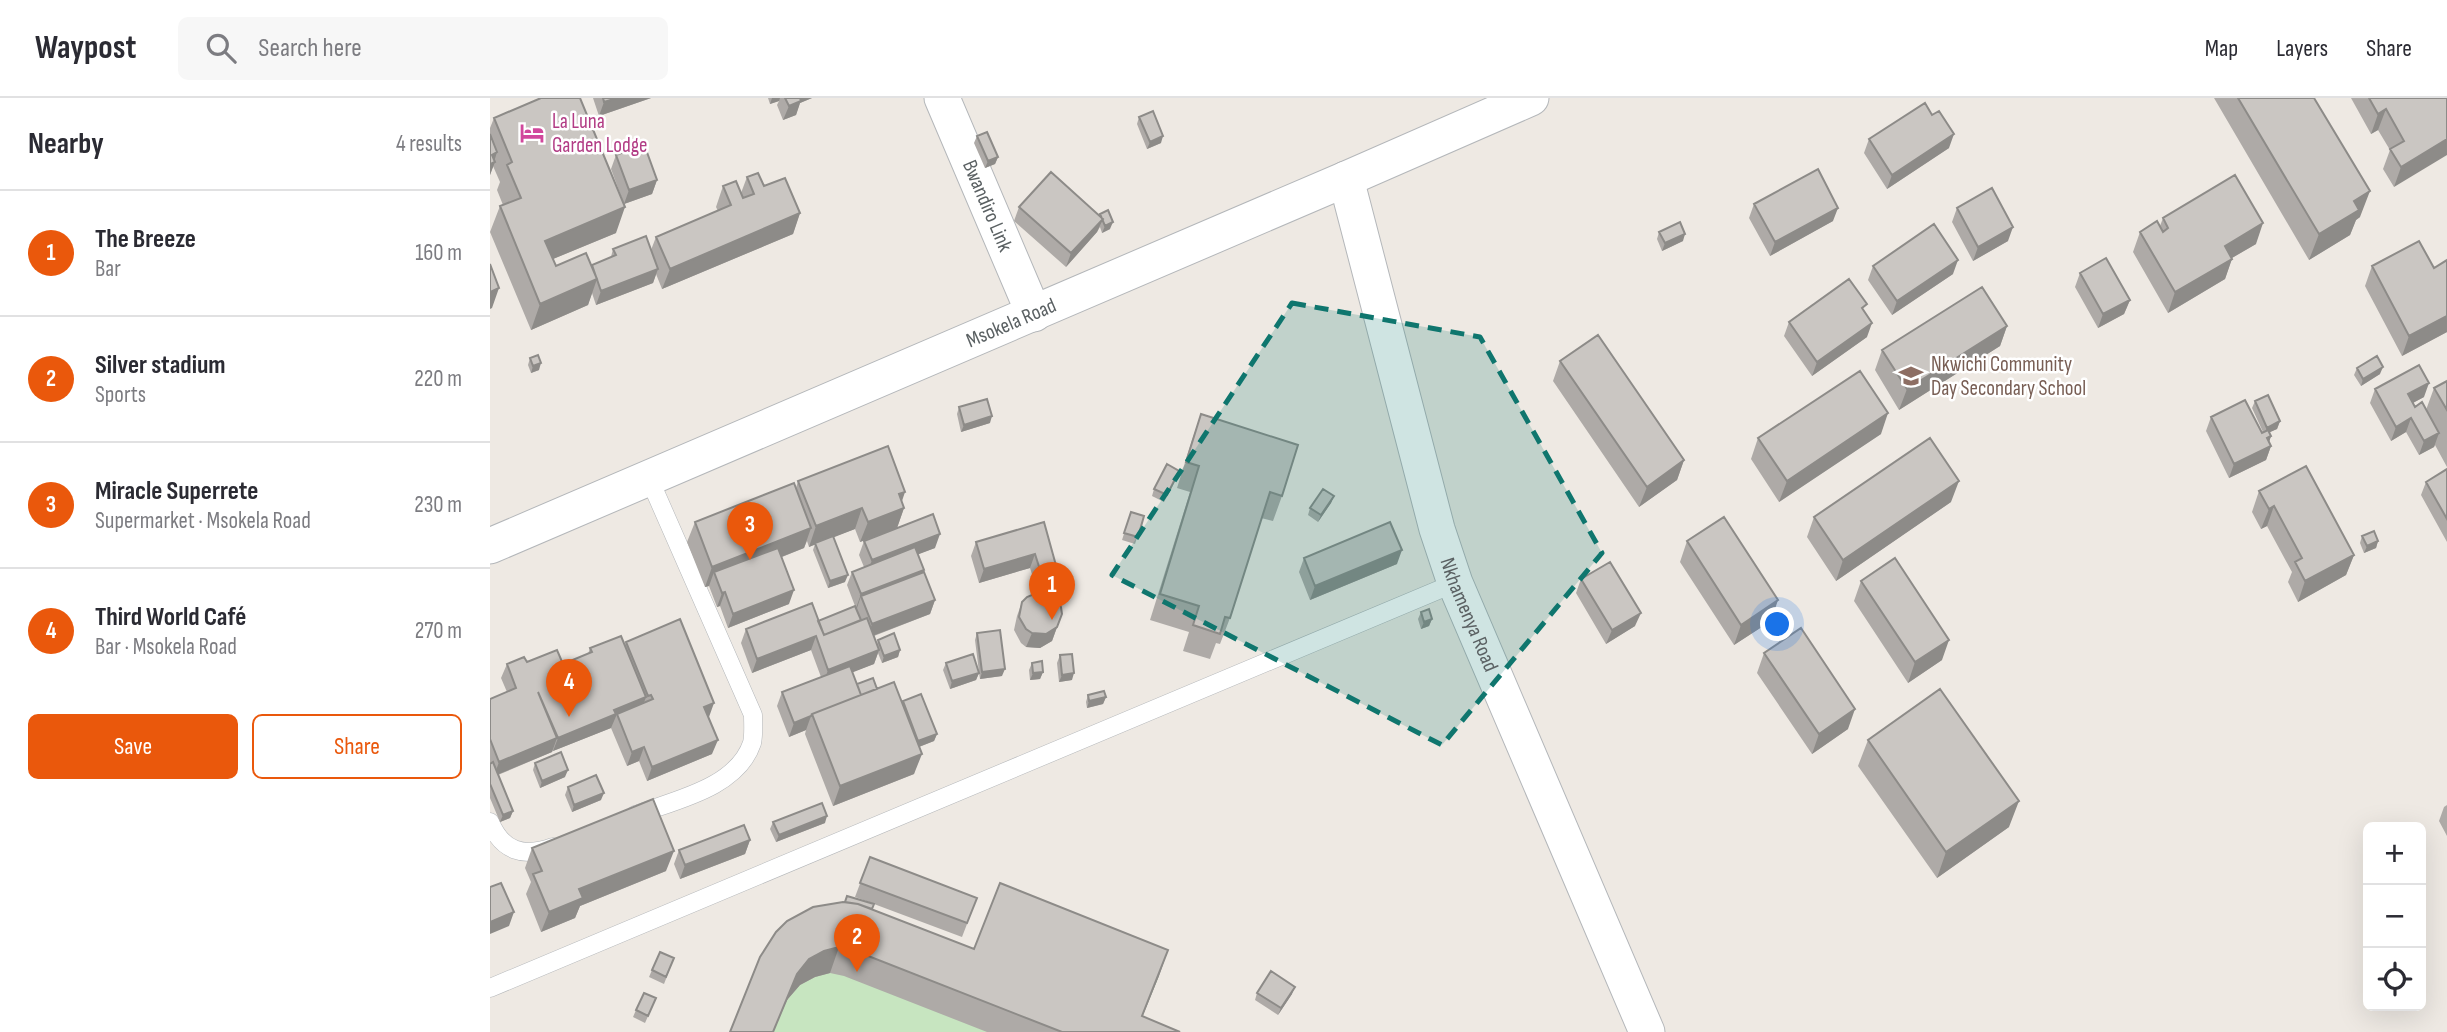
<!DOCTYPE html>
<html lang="en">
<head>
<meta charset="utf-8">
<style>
  :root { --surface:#fff; --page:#f7f7f7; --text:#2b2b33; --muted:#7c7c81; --line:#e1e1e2; --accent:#ea580c }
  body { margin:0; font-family:"Sofia Sans Condensed",sans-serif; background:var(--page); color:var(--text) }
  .controls { position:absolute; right:21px; bottom:21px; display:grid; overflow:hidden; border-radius:10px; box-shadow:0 7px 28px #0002 }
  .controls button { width:63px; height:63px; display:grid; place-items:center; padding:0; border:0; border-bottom:2px solid var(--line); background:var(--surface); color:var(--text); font:35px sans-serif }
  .you { position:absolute; left:1288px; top:527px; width:24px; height:24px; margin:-18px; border:5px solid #fff; border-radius:50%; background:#1a73e8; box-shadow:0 0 0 10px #1a73e833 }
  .badge { display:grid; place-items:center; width:46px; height:46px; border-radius:50%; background:var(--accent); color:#fff; font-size:23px; font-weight:700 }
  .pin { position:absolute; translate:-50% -58px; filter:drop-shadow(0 2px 4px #0008) }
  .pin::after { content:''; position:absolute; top:37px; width:24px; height:21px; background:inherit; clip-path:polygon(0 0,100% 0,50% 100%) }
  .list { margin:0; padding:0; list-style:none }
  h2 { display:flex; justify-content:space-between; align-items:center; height:91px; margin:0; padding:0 28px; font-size:30px }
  h2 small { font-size:23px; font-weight:400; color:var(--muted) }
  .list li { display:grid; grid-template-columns:46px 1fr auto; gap:21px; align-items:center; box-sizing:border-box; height:126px; padding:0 28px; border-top:2px solid var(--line) }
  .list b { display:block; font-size:26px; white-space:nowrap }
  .list p { margin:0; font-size:23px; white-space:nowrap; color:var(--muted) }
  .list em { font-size:23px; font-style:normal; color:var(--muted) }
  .actions { display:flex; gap:14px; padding:21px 28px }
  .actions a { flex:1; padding:16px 0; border:2px solid var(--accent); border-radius:10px; text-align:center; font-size:24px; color:var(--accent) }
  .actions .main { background:var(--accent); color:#fff }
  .icon { flex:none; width:38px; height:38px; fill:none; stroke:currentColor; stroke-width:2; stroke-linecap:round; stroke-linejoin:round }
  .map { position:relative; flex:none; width:1957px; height:934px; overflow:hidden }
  header { display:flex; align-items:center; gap:42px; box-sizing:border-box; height:98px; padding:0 35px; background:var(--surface); border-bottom:2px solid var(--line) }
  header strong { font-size:33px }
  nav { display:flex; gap:38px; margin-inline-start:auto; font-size:24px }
  .search { width:490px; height:63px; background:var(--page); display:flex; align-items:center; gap:18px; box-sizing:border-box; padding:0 24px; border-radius:10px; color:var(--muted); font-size:26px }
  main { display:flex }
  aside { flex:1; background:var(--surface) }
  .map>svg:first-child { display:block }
  .green { fill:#c7e5c0 }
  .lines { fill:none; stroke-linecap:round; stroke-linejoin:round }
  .lane-casing { stroke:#b4b7ba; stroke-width:19 }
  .street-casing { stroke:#b4b7ba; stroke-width:37 }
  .lane { stroke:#fff; stroke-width:18 }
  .street { stroke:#fff; stroke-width:35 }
  .wall { fill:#aeaaa7 }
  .shaded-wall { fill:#8d8b88 }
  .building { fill:#cac6c2; stroke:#8d8b88; stroke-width:2 }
  .marked { fill:#0f766e; fill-opacity:0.2; stroke:#0f766e; stroke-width:5; stroke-dasharray:14 9; stroke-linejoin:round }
  .labels { text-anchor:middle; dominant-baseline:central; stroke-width:5; stroke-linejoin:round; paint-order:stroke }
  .hotel-label { font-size:21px; fill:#b23c85; stroke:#fff; text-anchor:start }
  .street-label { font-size:21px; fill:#5b6163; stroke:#fff }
  .education-label { font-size:21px; fill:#785e54; stroke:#fff; text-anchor:start }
</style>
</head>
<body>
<header>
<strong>Waypost</strong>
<div class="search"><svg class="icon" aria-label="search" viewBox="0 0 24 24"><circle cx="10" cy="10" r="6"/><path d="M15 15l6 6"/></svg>Search here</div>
<nav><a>Map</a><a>Layers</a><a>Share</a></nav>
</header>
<main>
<aside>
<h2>Nearby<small>4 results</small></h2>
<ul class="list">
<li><span class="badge">1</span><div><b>The Breeze</b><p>Bar</p></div><em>160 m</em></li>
<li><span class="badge">2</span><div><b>Silver stadium</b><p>Sports</p></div><em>220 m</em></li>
<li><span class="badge">3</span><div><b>Miracle Superrete</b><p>Supermarket · Msokela Road</p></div><em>230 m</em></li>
<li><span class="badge">4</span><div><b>Third World Café</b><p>Bar · Msokela Road</p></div><em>270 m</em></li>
</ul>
<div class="actions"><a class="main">Save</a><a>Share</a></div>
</aside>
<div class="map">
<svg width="1957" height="934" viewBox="0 0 1957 934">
  <rect width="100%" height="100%" fill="#eee9e3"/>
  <!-- green -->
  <path class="green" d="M501 811 669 878 646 934H241L267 872 474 876Z"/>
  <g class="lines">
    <!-- lane casing -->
    <g class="lane-casing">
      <path id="lane" d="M145 717C185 702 247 690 262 645 264 636 263 626 263 617L159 380
        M0 724C12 753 33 760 63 749
        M0 890 965 485"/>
    </g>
    <!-- street casing -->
    <g class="street-casing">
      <g id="street">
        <path id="s1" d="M452 0 544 216"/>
        <path id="s2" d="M856 81 947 431 965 485 1157 934"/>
        <path id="s3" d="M0 448 856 81 1041 0"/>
      </g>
    </g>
    <!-- lane -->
    <use href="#lane" class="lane"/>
    <!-- street -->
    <use href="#street" class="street"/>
  </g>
  <!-- wall -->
  <path class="wall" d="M103 0H161L109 18Z
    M278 0H322L310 5 306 17 293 22 287 7 289 3 280 6Z
    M1724 0H1824L1870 119 1866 122 1860 137 1819 162Z
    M1861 0H1957L1904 89 1893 71 1900 52 1888 32 1881 36Z
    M649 19 671 45 657 51 647 26Z
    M4 20 126 135 63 161 66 168H101L121 159 123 151 161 152 166 139 228 113 226 109 233 88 251 95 257 79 274 88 310 115 303 136 172 191 166 176 163 185 106 207 102 195 98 207 41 232 0 134 10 108 13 107 7 92 10 84 3 68 0 77V30Z
    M487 38 508 59 505 66 495 70 484 45Z
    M1379 41 1459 50 1397 91 1374 55Z
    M126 57 167 82 162 96 134 106 121 71Z
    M1264 106 1343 123 1280 158 1259 120Z
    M529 109 609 117 610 116 620 131 612 135 610 129 607 134 576 169 524 123Z
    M1467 110 1518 143 1483 163 1462 124Z
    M1673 120 1766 146 1742 160 1735 181 1678 215 1643 154 1650 134 1670 128Z
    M1169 134 1193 143 1172 153 1167 141Z
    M1957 162V234L1912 258 1875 188 1882 168 1944 170Z
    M1383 168 1463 176 1402 217 1378 182Z
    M1590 175 1640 202 1634 216 1608 230 1585 189Z
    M1299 224 1377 239 1322 278 1294 238Z
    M1517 228 1510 248 1409 312 1385 272 1392 252Z
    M40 260 49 272 41 275 38 267Z
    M1070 263 1194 362 1187 382 1149 409 1063 283Z
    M1867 270 1890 276 1871 288 1864 277Z
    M1957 283V369L1945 347 1944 349 1929 357 1916 334 1901 343 1880 305 1885 291 1934 299 1923 305 1925 309 1936 312 1944 290Z
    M1765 303 1790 323 1787 331 1779 334 1781 338 1779 344 1781 348 1776 362 1739 380 1716 333 1721 319 1772 335 1773 334 1762 310Z
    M469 309 500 325 471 334 467 316Z
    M711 316 792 398 783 423 771 420 740 520 730 546 726 545 720 561 693 553 699 534 660 522 700 394 687 390 702 342Z
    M1391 336 1289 404 1261 361 1268 340Z
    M1957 371V444L1931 397 1936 384Z
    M687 380 674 404 662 398 664 391Z
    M308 383 412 404 414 410 407 430 370 444 365 431 343 439 355 484 338 490 323 452 325 446 319 449 317 443 314 450 292 459 299 506 238 530 230 508 227 509 219 488 215 489 197 444 205 424 306 390Z
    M1769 393 1864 457 1856 477 1808 504 1798 484 1802 474 1777 428 1771 431 1762 414Z
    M844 398 841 405 828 424 818 417 820 410Z
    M1461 404 1346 483 1317 439 1324 419Z
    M641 414 654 418 645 446 632 442Z
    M554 424 562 485 546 489 540 470 489 485 481 458 486 444Z
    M1872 438 1888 443 1886 450 1874 455 1870 445Z
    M374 443 445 450 428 456 433 474 445 502 440 516 384 538 387 546 388 542 410 552 408 559 392 565 388 555 384 566 362 574 367 586 387 591 412 605 413 603 447 636 444 643 429 649 424 676 343 708 315 636 316 632 299 639 287 608 292 594 331 579 321 552 262 575 251 545 256 531 328 523 365 508 357 487 362 474 374 469 369 457Z
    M1197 443 1281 523 1244 547 1190 464Z
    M814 460 907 466 820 502 809 474Z
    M1091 481 1145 528 1116 546 1086 495Z
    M1371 483 1452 562 1418 585 1364 503Z
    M532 504 572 516 562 543 550 550 536 549 531 545 524 532 527 518Z
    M931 514 942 521 939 528 931 531 928 521Z
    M487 535 512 578 490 581 489 575 486 582 460 591 453 572 456 565 489 574 485 542Z
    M136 544 219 619H218L222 656 157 683 149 663 137 668 121 630 124 624 121 630 63 653V652L62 654 8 677 23 713 20 720 10 724 0 700V601L17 594 11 580 17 566 37 564 73 566 98 556 100 550 135 547Z
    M1274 555 1358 631 1322 656 1267 575Z
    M570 557 582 582 569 584 567 565Z
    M542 565 553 574 550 581 540 582 539 572Z
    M598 597 616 599 613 606 597 610 596 604Z
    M1378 642 1519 729 1447 780 1368 668Z
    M45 665 75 679 50 690 43 672Z
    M78 689 111 702 82 714 75 697Z
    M1957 707V738L1949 723 1954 709Z
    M283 724 335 725 286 744 280 731Z
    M260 742 255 756 190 781 184 766 189 752Z
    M42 750 176 773 90 808 85 820 51 834 36 796 41 784 35 770Z
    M380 759 487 800 472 839 384 806 382 811 484 851 678 852 652 919 690 934H497L354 878 340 875 325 879 310 887 297 902 240 934 382 805 365 799Z
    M184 860 174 886 159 879 162 872Z
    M767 895 802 896 788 917 765 902Z
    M163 907 155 925 143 919 146 912Z"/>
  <!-- shaded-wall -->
  <path class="shaded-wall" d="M127 0H161L109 18 114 4Z
    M282 0H290L289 3 280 6Z
    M305 0H322L310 5 306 17 293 22 299 8Z
    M1896 11 1888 32 1881 36 1888 16Z
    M1464 36 1459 50 1397 91 1402 77Z
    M673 38 671 45 657 51 660 44Z
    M1957 41V57L1904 89 1911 69Z
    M7 54 4 64H5L0 77V62L2 57Z
    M508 59 505 66 495 70 498 63Z
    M167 82 162 96 134 106 139 92Z
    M1880 93 1870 119 1866 122 1860 137 1819 162 1829 136 1864 103Z
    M135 109 126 135 46 168 55 143Z
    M1348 110 1343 123 1280 158 1285 144Z
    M310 115 303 136 172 191 180 171Z
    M613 121 607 134 576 169 581 155Z
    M623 124 620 131 612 135 615 128Z
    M1773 125 1766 146 1728 168 1735 148Z
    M1523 129 1518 143 1483 163 1488 149Z
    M1195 136 1193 143 1172 153 1175 145Z
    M1742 161 1735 181 1678 215 1685 194Z
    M1468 162 1463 176 1402 217 1407 203Z
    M168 171 163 185 106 207 111 193Z
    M107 181 98 207 41 232 50 206Z
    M9 190 2 210 0 211V194Z
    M1640 202 1634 216 1608 230 1613 216Z
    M1957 218V234L1912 258 1919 238Z
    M1382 225 1377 239 1322 278 1327 264Z
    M1517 228 1510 248 1409 312 1417 291Z
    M51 265 49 272 41 275 43 268Z
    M1893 269 1890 276 1871 288 1873 281Z
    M1939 285 1934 299 1913 310 1918 296Z
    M1398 315 1391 336 1289 404 1297 383Z
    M502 318 500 325 471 334 474 327Z
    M1921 320 1916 334 1901 343 1906 329Z
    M1790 323 1787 331 1774 337 1777 330Z
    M1949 335 1944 349 1929 357 1934 343Z
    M1781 338 1777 350 1781 348 1776 362 1739 380 1744 366Z
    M1194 362 1187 382 1149 409 1157 389Z
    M1469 383 1461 404 1346 483 1353 462Z
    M415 394 409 412 414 410 407 430 370 444 378 424 409 396Z
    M844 398 841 405 828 424 831 417Z
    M1784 408 1777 428 1771 431 1779 411Z
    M372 410 365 431 319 449 326 428Z
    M321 430 314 450 228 484 224 474 219 488 215 489 222 469Z
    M450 436 445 450 377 476 382 462Z
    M1888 443 1886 450 1874 455 1877 448Z
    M912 452 907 466 820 502 825 488Z
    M545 456 540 470 489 485 494 471Z
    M1864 457 1856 477 1808 504 1815 483Z
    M567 471 562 485 546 489 551 475Z
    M434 472 429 486 371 498 367 510H366L371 496Z
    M358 477 355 484 338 490 340 483Z
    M304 492 299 506 238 530 243 516Z
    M235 494 230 508 227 509 232 495Z
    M445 502 440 516 377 540 382 526Z
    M1288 502 1281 523 1244 547 1251 527Z
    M1151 515 1145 528 1116 546 1122 532Z
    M942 521 939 528 931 531 934 524Z
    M567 529 562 543 550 550 536 549 542 535Z
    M326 538 321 552 262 575 267 561Z
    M1459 542 1452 562 1418 585 1425 564Z
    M389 552 384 566 333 586 338 572Z
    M410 552 408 559 392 565 394 558Z
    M515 571 512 578 490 581 492 574Z
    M553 574 550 581 540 582 543 575Z
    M489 575 486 582 460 591 462 583Z
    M584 575 582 582 569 584 572 577Z
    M156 599 151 613 127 616 121 630 63 653 68 640 124 612Z
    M616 599 613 606 597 610 599 603Z
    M224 605 219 619 209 623 214 609Z
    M1365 611 1358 631 1322 656 1329 636Z
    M321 618 316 632 299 639 304 625Z
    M447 636 444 643 426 650 428 643Z
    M67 640 62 654 4 678 9 664Z
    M228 642 222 656 157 683 162 669Z
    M154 649 149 663 137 668 142 654Z
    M432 656 424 676 343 708 350 688Z
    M78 672 75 679 50 690 52 683Z
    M114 695 111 702 82 714 84 707Z
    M1529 703 1519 729 1447 780 1456 754Z
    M23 713 20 720 10 724 13 717Z
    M337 718 335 725 286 744 289 737Z
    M260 742 255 756 190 781 195 767Z
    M184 753 176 773 90 808 85 820 51 834 59 814 89 791Z
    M24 814 19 828 0 836V824Z
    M349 849 340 875 325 879 310 887 297 902 283 934 307 876 319 861 334 853Z
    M678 852 669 878 646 934Z
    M805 889 802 896 788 917 791 910Z"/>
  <!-- building -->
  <path class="building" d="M51 0H90L135 109 55 143 66 168 96 155 107 181 50 206 10 108 31 100 17 67 22 64 4 20Z
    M113 0H127L114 4Z
    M295 0H310L311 3 299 8Z
    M1748 0H1824L1880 93 1864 103 1869 112 1829 136Z
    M1879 0H1957V41L1911 69 1900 51 1914 43 1896 11 1888 16Z
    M1435 5 1442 17 1449 13 1464 36 1402 77 1379 41Z
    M663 13 673 38 660 44 649 19Z
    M497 34 508 59 498 63 487 38Z
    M0 36 7 54 2 57 5 64 0 66Z
    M154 46 167 82 139 92 126 57Z
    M1328 71 1348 110 1285 144 1264 106Z
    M561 74 613 121 581 155 529 109Z
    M268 75 274 88 295 80 310 115 180 171 166 139 241 107 233 88 246 83 253 100 264 96 257 79Z
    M1745 77 1773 125 1735 148 1742 161 1685 194 1650 134 1667 123 1673 134 1678 130 1673 120Z
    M1502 90 1523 129 1488 149 1467 110Z
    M618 112 623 124 615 128 610 116Z
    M1190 124 1195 136 1175 145 1169 134Z
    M1444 126 1468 162 1407 203 1383 168Z
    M156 138 168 171 111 193 102 167 126 157 123 151Z
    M1929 143 1944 170 1957 162V218L1919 238 1882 168Z
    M1616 160 1640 202 1613 216 1590 175Z
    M0 166 9 190 0 194Z
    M1359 181 1377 206 1372 210 1382 225 1327 264 1299 224Z
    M1492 189 1517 228 1417 291 1392 252Z
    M1108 237 1194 362 1157 389 1070 263Z
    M48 257 51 265 43 268 40 260Z
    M1887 258 1893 269 1873 281 1867 270Z
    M1929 267 1939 285 1918 296 1925 309 1932 304 1949 335 1934 343 1921 320 1906 329 1885 291Z
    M1370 273 1398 315 1297 383 1268 340Z
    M1957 283V312L1944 290Z
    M1778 297 1790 323 1777 330 1765 303Z
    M497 301 502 318 474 327 469 309Z
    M1755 302 1772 335 1778 332 1781 338 1777 340 1781 348 1744 366 1721 319Z
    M711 316 808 347 792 398 780 394 740 520 735 519 730 536 703 527 709 508 670 496 709 368 696 364Z
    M1440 340 1469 383 1353 462 1324 419Z
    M398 348 415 394 409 396 414 410 378 424 372 410 326 428 308 383Z
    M677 366 689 373 677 397 664 391Z
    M1816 368 1864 457 1815 483 1805 464 1812 460 1784 408 1779 411 1769 393Z
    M1957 371V421L1936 384Z
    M304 385 321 430 222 469 205 424Z
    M833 391 844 398 831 417 820 410Z
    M641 414 654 418 648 439 634 435Z
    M443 416 450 436 382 462 374 443Z
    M1234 419 1288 502 1251 527 1197 443Z
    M554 424 567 471 551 475 545 456 494 471 486 444Z
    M900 424 912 452 825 488 814 460Z
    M1884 433 1888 443 1877 448 1872 438Z
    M343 438 358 477 340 483 325 445Z
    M425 449 434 472 371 496 362 474Z
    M288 450 304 492 243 516 235 494 232 495 224 474Z
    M1405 460 1459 542 1425 564 1371 483Z
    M1120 464 1151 515 1122 532 1091 481Z
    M434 474 445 502 382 526 371 498Z
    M549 494 563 497 571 509 572 516 567 529 556 536 542 535 536 531 529 519 532 504 537 499Z
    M322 505 334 537 377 520 389 552 338 572 326 538 267 561 256 531Z
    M365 508 371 522 334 537 328 523Z
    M939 511 942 521 934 524 931 514Z
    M190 521 224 605 214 609 228 642 162 669 154 649 142 654 127 616 163 601 161 597 158 598 136 544Z
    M1311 530 1365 611 1329 636 1274 555Z
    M510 532 515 571 492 574 487 535Z
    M404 535 410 552 394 558 388 542Z
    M131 538 156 599 124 612 126 616 68 640 48 594 67 640 9 664 0 641V601L26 590 17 566 34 559 37 564 67 552 73 566 102 554 100 550Z
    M483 556 489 575 462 583 456 565Z
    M582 556 584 575 572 577 570 557Z
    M552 563 553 574 543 575 542 565Z
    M360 568 371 597 322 616 321 618 304 625 292 594Z
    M383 580 387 591 371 597 367 586Z
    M404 584 432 656 350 688 322 616Z
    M1450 591 1529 703 1456 754 1378 642Z
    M614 593 616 599 599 603 598 597Z
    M431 596 447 636 428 643 413 603Z
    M71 654 78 672 52 683 45 665Z
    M3 664 23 713 13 717 0 686V666Z
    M106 677 114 695 84 707 78 689Z
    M163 701 184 753 89 791 93 800 59 814 43 776 52 773 42 750Z
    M332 705 337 718 289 737 283 724Z
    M254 727 260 742 195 767 189 752Z
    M380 759 487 800 477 825 370 785Z
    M11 785 24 814 0 824V789Z
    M510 785 678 852 652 918 690 934H572L363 852 349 849 334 853 319 861 307 876 283 934H240L270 859 286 834 297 823 323 809 353 804 368 806 484 851Z
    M357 798 384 806 382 811 368 806 355 804Z
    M170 854 184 860 176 879 162 872Z
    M781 873 805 889 791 910 767 895Z
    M154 895 166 900 158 918 146 912Z"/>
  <!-- marked area -->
  <path class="marked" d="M802 205 990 239 1112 455 952 647 622 477Z"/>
  <!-- icons -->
  <defs>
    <g id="hotel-bare" transform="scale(1.89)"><path d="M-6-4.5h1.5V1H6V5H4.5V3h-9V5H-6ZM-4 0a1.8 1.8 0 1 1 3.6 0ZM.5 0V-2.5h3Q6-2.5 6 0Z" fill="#d1479c" stroke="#fff" stroke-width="2.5" paint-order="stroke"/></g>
    <g id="school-bare" transform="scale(1.89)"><path d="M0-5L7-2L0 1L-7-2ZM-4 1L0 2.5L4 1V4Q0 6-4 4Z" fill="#8d6e63" stroke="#fff" stroke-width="2.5" paint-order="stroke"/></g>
  </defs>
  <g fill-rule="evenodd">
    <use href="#hotel-bare" x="42" y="35"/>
    <use href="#school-bare" x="1421" y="278"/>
  </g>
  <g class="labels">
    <!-- hotel labels -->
    <g class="hotel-label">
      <text x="62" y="23">La Luna<tspan x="62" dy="24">Garden Lodge</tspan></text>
    </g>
    <!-- street labels -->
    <g class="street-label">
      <text stroke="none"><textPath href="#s1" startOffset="117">Bwandiro Link</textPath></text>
      <text stroke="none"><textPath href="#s3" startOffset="567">Msokela Road</textPath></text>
      <text stroke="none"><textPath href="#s2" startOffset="453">Nkhamenya Road</textPath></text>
    </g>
    <!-- education labels -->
    <g class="education-label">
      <text x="1441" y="266">Nkwichi Community<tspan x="1441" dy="24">Day Secondary School</tspan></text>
    </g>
  </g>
</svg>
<div class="controls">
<button>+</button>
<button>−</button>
<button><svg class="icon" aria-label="locate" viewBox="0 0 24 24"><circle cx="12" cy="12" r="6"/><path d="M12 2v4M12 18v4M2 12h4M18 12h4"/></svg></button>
</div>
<div class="you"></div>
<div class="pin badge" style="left:562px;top:522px">1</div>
<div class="pin badge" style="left:367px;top:874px">2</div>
<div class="pin badge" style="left:260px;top:462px">3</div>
<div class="pin badge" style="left:79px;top:619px">4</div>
</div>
</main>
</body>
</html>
